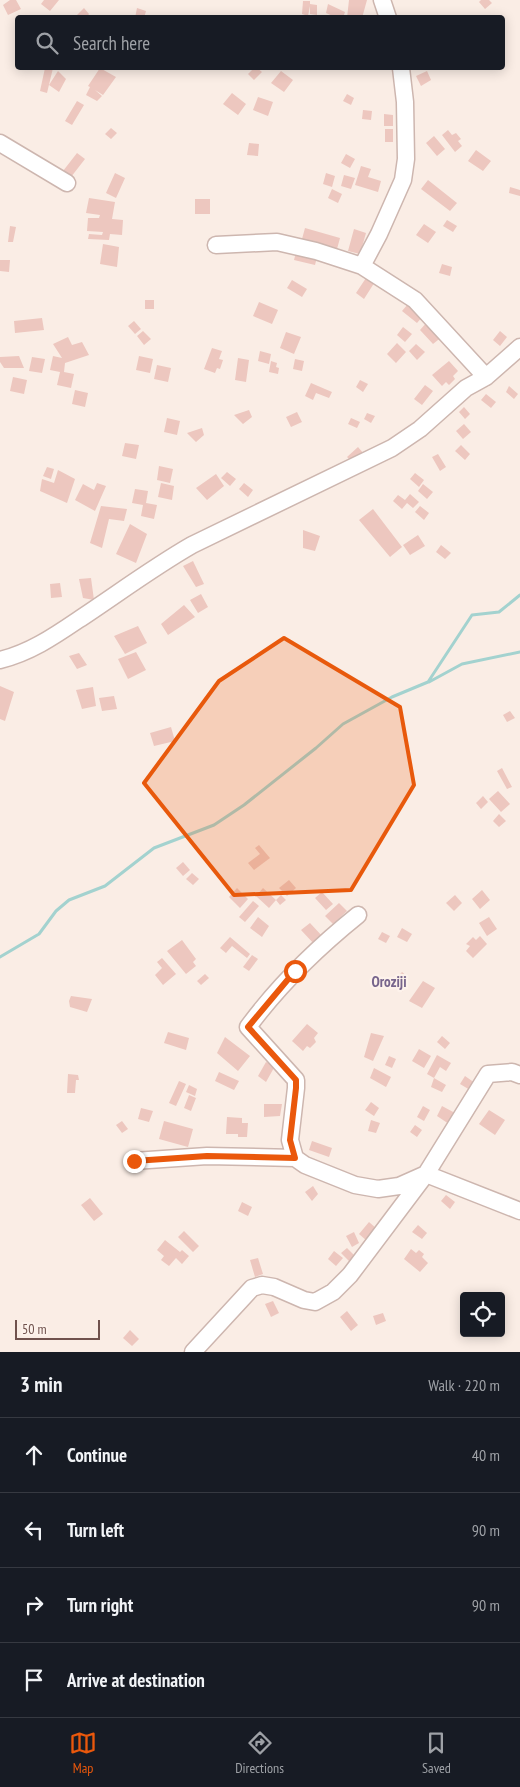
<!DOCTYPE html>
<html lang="en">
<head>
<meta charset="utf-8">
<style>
  :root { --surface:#171b24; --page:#20242c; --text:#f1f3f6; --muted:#9ea1a6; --line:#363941; --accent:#ea580c }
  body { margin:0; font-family:"PT Sans Narrow",sans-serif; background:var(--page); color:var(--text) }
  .controls { position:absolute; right:15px; bottom:15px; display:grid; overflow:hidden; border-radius:5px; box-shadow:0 2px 12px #0003 }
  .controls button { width:45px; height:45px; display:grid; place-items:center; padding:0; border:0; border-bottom:1px solid var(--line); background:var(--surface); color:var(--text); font:25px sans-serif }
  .scale { position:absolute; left:15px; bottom:12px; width:85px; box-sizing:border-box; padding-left:5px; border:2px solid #70524d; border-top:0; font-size:14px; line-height:18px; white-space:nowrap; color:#70524d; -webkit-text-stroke:4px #fdf2eb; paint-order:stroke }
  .stop { position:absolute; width:15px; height:15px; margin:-11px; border:4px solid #ea580c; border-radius:50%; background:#fff }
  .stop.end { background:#ea580c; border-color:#fff; box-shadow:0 1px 5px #0008 }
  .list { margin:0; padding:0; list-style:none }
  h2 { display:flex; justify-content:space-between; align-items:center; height:65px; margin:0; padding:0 20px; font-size:21px }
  h2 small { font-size:16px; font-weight:400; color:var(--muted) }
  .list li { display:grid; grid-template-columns:32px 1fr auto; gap:15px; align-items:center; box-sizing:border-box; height:75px; padding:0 20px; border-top:1px solid var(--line) }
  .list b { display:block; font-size:19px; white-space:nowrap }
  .list em { font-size:16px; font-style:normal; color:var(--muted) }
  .icon { flex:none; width:28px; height:28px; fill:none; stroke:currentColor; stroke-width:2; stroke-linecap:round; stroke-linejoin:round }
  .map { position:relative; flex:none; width:520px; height:1352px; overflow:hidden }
  .search { position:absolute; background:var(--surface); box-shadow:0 2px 12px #0003; left:15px; right:15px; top:15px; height:55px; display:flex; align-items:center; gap:12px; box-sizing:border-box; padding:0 18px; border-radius:5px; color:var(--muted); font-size:19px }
  .sheet { height:365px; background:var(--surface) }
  nav { display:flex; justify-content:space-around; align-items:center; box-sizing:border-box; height:70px; border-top:1px solid var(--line); background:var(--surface); font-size:14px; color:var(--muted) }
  nav a { display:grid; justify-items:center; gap:2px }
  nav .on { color:var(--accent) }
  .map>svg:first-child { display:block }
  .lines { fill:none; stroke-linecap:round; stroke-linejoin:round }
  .stream { stroke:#a3d2cf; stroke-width:3 }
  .building { fill:#edc7bf }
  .minor-casing { stroke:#cdb6af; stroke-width:19 }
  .minor { stroke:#fff; stroke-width:16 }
  .route { stroke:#ea580c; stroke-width:6 }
  .marked { fill:#e8590c; fill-opacity:0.2; stroke:#e8590c; stroke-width:4; stroke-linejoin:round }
  .labels { text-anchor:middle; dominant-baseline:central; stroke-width:4.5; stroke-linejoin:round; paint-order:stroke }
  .quarter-label { font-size:15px; font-weight:bold; fill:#77658c; stroke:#fdf2eb }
</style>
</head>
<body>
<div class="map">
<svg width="520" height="1352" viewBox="0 0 520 1352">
  <rect width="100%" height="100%" fill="#faede5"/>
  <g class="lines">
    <!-- stream -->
    <path class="stream" d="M429 682 462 664 520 652
      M0 957 39 934 56 911 69 900 105 886 154 848 214 825 244 805 316 748 343 724 392 697 428 682 472 615 499 612 520 595"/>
  </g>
  <!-- building -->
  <path class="building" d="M10 0H16L21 9 8 15 3 5Z
    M44 0H59L50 11 41 4Z
    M349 0H367L362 18H347Z
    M481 0H489L492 3 485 9 479 2Z
    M303 1H310V4L317 5V15L310 14V6L308 16 302 14Z
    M328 4 345 12 343 18H337L326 13Z
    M84 8 89 14 86 18H79L76 16Z
    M137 8 146 11 144 18H135Z
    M45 68H53L47 93 40 91Z
    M100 68 116 77 103 95 95 90 102 96 97 101 86 95 90 87 88 86Z
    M254 68H257L262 72 254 80 248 74Z
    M58 71 66 79 59 92 49 85Z
    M281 71 293 80 284 92 271 83Z
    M427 71 431 80 421 86 416 76Z
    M232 93 246 104 238 115 223 104Z
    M347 94 354 98 351 105 343 101Z
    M258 97 273 102 268 116 253 110Z
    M77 101 84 105 72 125 65 121Z
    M363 110 372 111 371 120 362 119Z
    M384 114 393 115V126H384Z
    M111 128 117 133 111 139 105 134Z
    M385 129H393V142H385Z
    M448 130 452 135 456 133 461 139 458 141 462 146 455 152 442 135Z
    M434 136 445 149 437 156 426 143Z
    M249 143 259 144 258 156 247 155Z
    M476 150 491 161 483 171 468 161Z
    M77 153 85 159 71 177 63 171Z
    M346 154 355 159 350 168 341 163Z
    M361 166 371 169 368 177 381 181 378 192 355 185Z
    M115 173 125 178 116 198 106 193Z
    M326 173 335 176 332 187 323 184Z
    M344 175 355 178 351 189 341 186Z
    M428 180 457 203 450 211 421 189Z
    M510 187 520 190V196L509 193Z
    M332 189 342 194 338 203 328 198Z
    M89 198 115 202 112 219 123 220 122 235 110 234 109 240 88 239 89 234 102 235 103 232 87 231 88 218H99L100 215 86 213Z
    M195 199H210V214H195Z
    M447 220 457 226 453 232 443 226Z
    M424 224 436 232 428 243 416 235Z
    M10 226 16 227 13 242H8Z
    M305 228 340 238 337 249 302 239Z
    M354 229 366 233 360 254 348 251Z
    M103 244 119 247 117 267 100 264Z
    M297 248 318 253 315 265 294 260Z
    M0 260H10L9 272 0 271Z
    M442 264 452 267 450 276 439 273Z
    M370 272 378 277 364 299 356 293Z
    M292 280 307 289 302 297 287 288Z
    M145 300H154V309H145Z
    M259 302 278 310 272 324 253 316Z
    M408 304 423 316 417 323 402 311Z
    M42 318 44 330 15 333 14 321Z
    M134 321 141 329 135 334 128 326Z
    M428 321 443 336 433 344 420 330Z
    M403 327 412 334 405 342 397 335Z
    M143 331 151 339 144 345 137 336Z
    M500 331 507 337 500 346 493 340Z
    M286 332 301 337 294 354 280 348Z
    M68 337 72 345 82 342 89 355 65 363 64 372 74 374 71 388 57 385 60 372 50 370 53 356 62 358 53 344Z
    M397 343 406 352 396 363 387 354Z
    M416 344 425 352 417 360 409 351Z
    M212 348 222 351 219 359 223 360 220 369 217 368 215 373 204 369Z
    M260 351 271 354 269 364 258 361Z
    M19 356 24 368H4L0 362V357Z
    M139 356 153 359 150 373 136 370Z
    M32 357 45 359 42 373 29 371Z
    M238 358 249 360 246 382 235 380Z
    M295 359 304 361 302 371 293 369Z
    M271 361 277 363 276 367 279 368 278 374 269 372Z
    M449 361 458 371 453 376 455 379 449 385 446 382 442 386 432 375Z
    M157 365 171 368 168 382 154 379Z
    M13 377 27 380 24 394 10 391Z
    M360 380 368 384 363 392 356 387Z
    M311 383 332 392 329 398 316 393 313 400 305 396Z
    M425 385 433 391 422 405 414 399Z
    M509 386 518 394 514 399 506 392Z
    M75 390 88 393 85 407 72 404Z
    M486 394 496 402 491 408 481 400Z
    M464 407 470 414 465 419 459 412Z
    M249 410 252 417 243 424 234 415Z
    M297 412 302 422 291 427 286 417Z
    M367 413 375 416 371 423 364 419Z
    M167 418 180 421 177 435 164 432Z
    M351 418 360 422 357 428 348 424Z
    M464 424 471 432 463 439 456 431Z
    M202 428 204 435 196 442 187 433Z
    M125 443 139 445 136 459 122 456Z
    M461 445 470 454 465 460 455 451Z
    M358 447 364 454 353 463 347 457Z
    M438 454 446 467 440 471 432 457Z
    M159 466 173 469 170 483 157 480Z
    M47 467 54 469 51 479 43 476Z
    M58 470 75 479 67 503 40 491 42 479 54 483Z
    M227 472 236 479 230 486 221 478Z
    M415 473 424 480 419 487 410 479Z
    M216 474 224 486 207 500 196 488Z
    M97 483 106 486 95 511 75 500 83 484 94 490Z
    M161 483 174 486 172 500 158 497Z
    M244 483 253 490 248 497 239 489Z
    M423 484 433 492 427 499 418 491Z
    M135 489 148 491 146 503 157 505 154 519 141 516 143 505 132 503Z
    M410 494 419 502 413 508 407 503 402 509 393 501 398 495 405 500Z
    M101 506 127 509 124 521 109 519 102 548 90 543Z
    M420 506 429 513 424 520 415 512Z
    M373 509 402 547 390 557 359 520Z
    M130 524 147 534 136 563 116 554Z
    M303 530 320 536 315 551 303 548Z
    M418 535 425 546 410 555 403 545Z
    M441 545 451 553 445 559 436 552Z
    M193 561 204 584 196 587 183 566Z
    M91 578 94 600 83 598 79 579Z
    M60 583 62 597 51 598 50 584Z
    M201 594 208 607 198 613 190 600Z
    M184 605 195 617 168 635 161 624Z
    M138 626 147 643 125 654 114 636Z
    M136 652 146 670 128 679 118 659Z
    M79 653 87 665 77 669 69 656Z
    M0 686 14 692 5 721 0 719Z
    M93 687 96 706 82 709 76 690Z
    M114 696 117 709 102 711 99 698Z
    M510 711 515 718 507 722 503 715Z
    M171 727 175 741 154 746 150 733Z
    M502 768 512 787 507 789 497 771Z
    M498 791 510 804 501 812 489 799Z
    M483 796 488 802 481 809 476 803Z
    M499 814 506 821 499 827 493 821Z
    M259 845 270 858 254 870 248 863 260 854 255 848Z
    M183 862 190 870 183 876 176 868Z
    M192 873 199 879 193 885 186 879Z
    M289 880 296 888 287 896 279 888Z
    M237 888 248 899 240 908 229 897Z
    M263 888 276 900 281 895 286 900 280 905 276 900 269 908 256 896Z
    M482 890 490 900 480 909 472 899Z
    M322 892 333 904 326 910 315 898Z
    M455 895 462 903 454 911 446 903Z
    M253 901 259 906 245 922 239 917Z
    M339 903 347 911 333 924 325 916Z
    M258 917 269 926 262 937 250 928Z
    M489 917 497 929 487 936 479 923Z
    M310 923 323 937 315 945 301 930Z
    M402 928 412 934 407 942 397 937Z
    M382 932 390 936 386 943 378 939Z
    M480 936 487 944 473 958 466 951 470 946 466 944 473 937 476 940Z
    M230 937 250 954 247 958 232 946 226 953 220 948Z
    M182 940 196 959 193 962 196 966 186 974 167 951Z
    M252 955 258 959 249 971 243 967Z
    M162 958 176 974 163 985 155 975 162 968 157 962Z
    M402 972 408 977 403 983V992L392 983Z
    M205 974 209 978 201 985 197 981Z
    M423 981 435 988 422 1008 409 1001Z
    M71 996 92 999 87 1012 70 1007 69 1001Z
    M307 1024 318 1033 314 1038 316 1042 310 1048 307 1046 303 1051 292 1041Z
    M168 1032 189 1038 186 1050 164 1043Z
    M371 1033 384 1036 373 1061 364 1057Z
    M442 1036 450 1043 445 1049 437 1042Z
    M225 1037 250 1056 238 1071 217 1053Z
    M419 1049 431 1056 424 1068 412 1061Z
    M437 1055 451 1063 446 1071 440 1067 434 1078 446 1085 442 1092 431 1087 434 1078 427 1074Z
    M389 1056 396 1059 392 1068 385 1065Z
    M266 1062 275 1066 266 1082 258 1076Z
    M374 1068 391 1077 386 1087 370 1078Z
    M219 1072 239 1081 234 1090 215 1081Z
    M68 1074 78 1075 79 1080H76L75 1093H67Z
    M465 1076 475 1083 470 1090 460 1084Z
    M179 1081 186 1084 176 1106 169 1103Z
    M189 1085 197 1089 195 1096 186 1092Z
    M189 1095 196 1098 191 1111 184 1108Z
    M371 1102 379 1108 374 1116 365 1110Z
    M264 1104H282L280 1116 264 1117Z
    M423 1106 430 1110 424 1121 417 1117Z
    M442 1106 455 1113 449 1124 437 1116Z
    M141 1108 153 1111 149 1122 138 1119Z
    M489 1110 505 1120 495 1135 479 1124Z
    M227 1117 242 1118V1123H248L247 1137H238V1134H226Z
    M371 1120 380 1123 376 1133 368 1131Z
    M122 1121 128 1129 122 1133 116 1125Z
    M164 1121 193 1129 188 1147 159 1139Z
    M415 1125 422 1130 417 1137 410 1132Z
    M312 1141 332 1148 329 1157 309 1150Z
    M313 1186 318 1194 312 1201 305 1192Z
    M446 1195 455 1202 450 1209 441 1201Z
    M90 1198 103 1214 94 1221 81 1205Z
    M242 1202 252 1207 248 1216 238 1211Z
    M369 1222 377 1229 367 1241 359 1234Z
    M418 1225 427 1233 422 1239 412 1232Z
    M184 1231 199 1246 193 1252 178 1237Z
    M354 1232 359 1243 352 1247 346 1236Z
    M165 1240 180 1252 182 1250 189 1256 182 1264 176 1258 169 1266 161 1260 164 1256 157 1250Z
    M347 1248 358 1259 352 1264 341 1253Z
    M411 1249 416 1253 419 1250 424 1254 422 1257 428 1263 420 1272 404 1259Z
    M334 1251 343 1258 336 1266 328 1259Z
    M258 1258 263 1274 255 1277 250 1260Z
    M273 1301 279 1313 271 1317 265 1304Z
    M347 1311 358 1325 351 1331 340 1317Z
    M383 1313 386 1321 376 1325 373 1316Z
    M130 1330 139 1339 132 1346 123 1338Z"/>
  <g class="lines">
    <!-- minor casing -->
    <g class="minor-casing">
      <path id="minor" d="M382 0 388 18
        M401 68 405 102 406 159 403 180 379 234 362 266 415 300 486 377
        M0 143 67 183
        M216 245 277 242 316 251 362 266
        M0 660C29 653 53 637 78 620 116 595 152 568 192 545L392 448 420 429 466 388 486 377 520 347
        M358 915C317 948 279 985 248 1027L296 1080V1088L290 1140 295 1158 305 1165 355 1185 378 1189 399 1186 426 1174 488 1074 512 1072 520 1075
        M134 1161 207 1156 295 1158
        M193 1352 252 1288 262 1285 274 1287 304 1300 315 1302 333 1292 350 1275 426 1174 520 1211"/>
    </g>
    <!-- minor -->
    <use href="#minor" class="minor"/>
  </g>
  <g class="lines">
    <!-- route -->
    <path class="route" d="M134 1161 207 1156 295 1158 290 1140 296 1088V1080L248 1027 295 971"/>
  </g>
  <!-- marked area -->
  <path class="marked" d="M284 638 400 707 414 785 351 890 234 895 144 783 219 681Z"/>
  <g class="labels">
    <!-- quarter labels -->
    <g class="quarter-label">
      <text x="389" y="981">Oroziji</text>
    </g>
  </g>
</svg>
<div class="controls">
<button><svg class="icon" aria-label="locate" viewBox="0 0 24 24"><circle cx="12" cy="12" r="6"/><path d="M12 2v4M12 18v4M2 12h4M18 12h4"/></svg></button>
</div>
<div class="scale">50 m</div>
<div class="stop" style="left:295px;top:971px"></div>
<div class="stop end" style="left:134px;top:1161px"></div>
<div class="search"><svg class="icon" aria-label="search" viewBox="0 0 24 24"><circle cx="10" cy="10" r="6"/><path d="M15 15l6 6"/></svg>Search here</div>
</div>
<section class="sheet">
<h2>3 min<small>Walk · 220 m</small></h2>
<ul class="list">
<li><svg class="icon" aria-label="ahead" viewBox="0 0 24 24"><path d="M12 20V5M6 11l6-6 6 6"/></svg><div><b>Continue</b></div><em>40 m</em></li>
<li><svg class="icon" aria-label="left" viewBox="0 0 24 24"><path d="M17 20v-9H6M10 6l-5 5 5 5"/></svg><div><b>Turn left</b></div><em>90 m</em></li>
<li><svg class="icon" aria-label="right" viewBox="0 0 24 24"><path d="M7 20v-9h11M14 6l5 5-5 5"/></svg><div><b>Turn right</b></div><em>90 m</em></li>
<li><svg class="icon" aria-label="arrive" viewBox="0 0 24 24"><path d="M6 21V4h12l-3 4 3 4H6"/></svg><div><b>Arrive at destination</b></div></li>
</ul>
</section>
<nav>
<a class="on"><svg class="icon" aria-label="map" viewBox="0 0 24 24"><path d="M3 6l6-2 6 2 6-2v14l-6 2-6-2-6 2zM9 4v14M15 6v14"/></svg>Map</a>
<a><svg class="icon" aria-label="directions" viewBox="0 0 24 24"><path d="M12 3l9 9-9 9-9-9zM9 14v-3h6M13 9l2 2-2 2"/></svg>Directions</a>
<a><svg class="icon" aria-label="saved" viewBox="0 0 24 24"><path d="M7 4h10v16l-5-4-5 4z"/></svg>Saved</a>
</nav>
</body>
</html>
